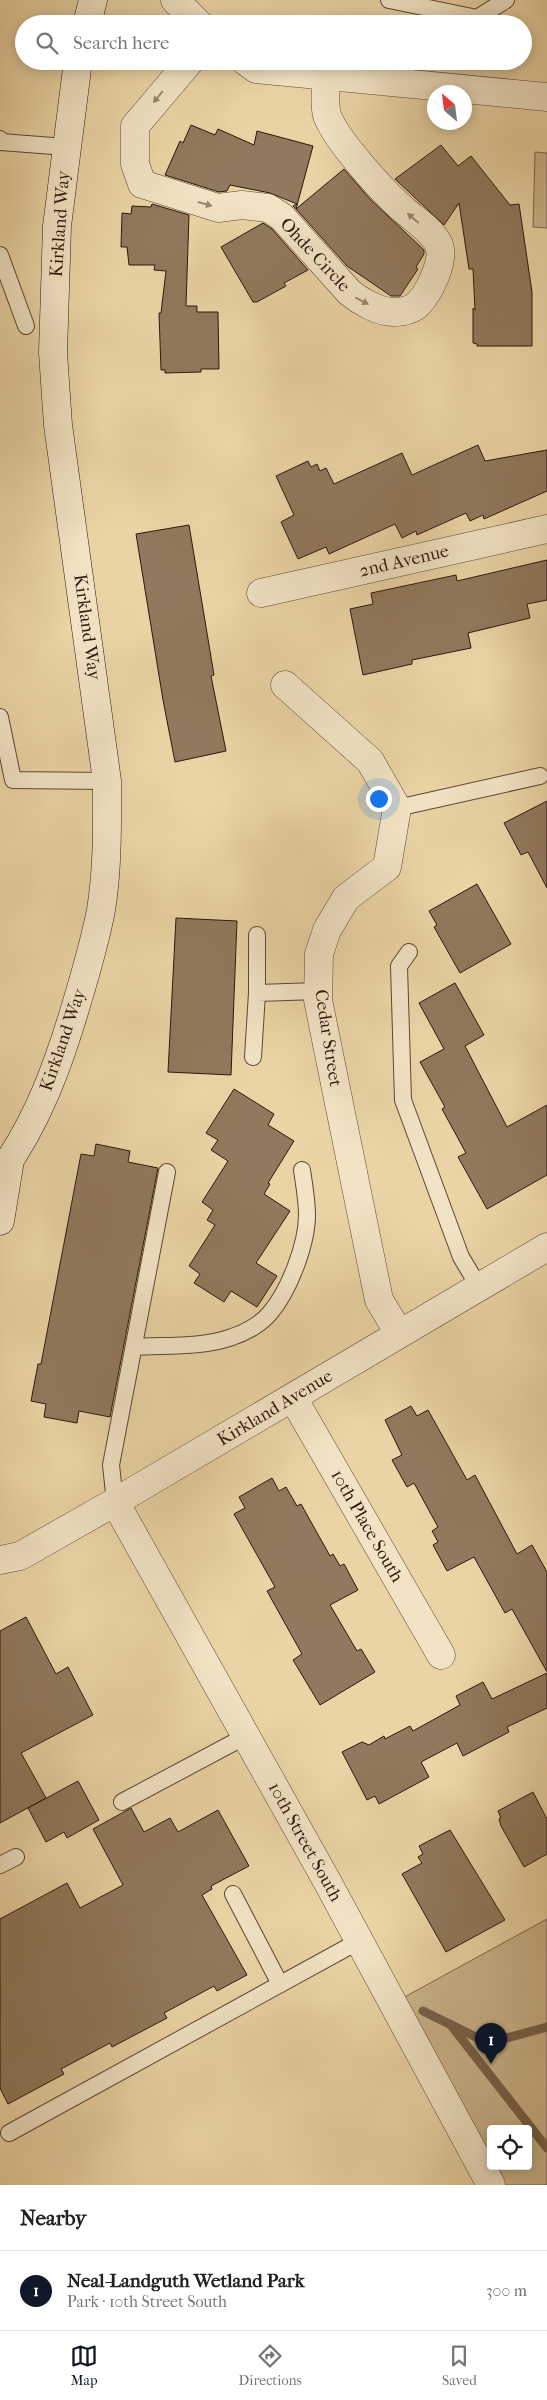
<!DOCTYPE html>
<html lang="en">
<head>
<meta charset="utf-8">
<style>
  :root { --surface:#fff; --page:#f6f6f6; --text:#222; --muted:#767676; --line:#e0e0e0; --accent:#111827 }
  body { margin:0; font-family:"IM FELL French Canon",serif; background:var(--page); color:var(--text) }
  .controls { position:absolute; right:15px; bottom:15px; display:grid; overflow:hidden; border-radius:5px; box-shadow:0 2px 12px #0003 }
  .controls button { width:45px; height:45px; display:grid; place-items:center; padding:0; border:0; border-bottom:1px solid var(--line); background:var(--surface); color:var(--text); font:25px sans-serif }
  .compass { position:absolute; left:427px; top:85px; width:45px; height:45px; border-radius:50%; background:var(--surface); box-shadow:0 2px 12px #0003; rotate:332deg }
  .you { position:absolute; left:378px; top:798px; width:18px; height:18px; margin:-12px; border:4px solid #fff; border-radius:50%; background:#1a73e8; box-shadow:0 0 0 8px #1a73e833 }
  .badge { display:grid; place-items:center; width:32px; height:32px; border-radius:50%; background:var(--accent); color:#fff; font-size:16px; font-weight:700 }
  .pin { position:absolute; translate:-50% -41px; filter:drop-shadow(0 1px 2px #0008) }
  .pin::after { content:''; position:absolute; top:26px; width:18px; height:15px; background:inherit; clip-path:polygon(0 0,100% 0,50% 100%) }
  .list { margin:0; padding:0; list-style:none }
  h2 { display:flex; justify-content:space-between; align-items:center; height:65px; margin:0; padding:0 20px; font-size:21px }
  h2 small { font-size:16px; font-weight:400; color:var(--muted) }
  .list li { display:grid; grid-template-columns:32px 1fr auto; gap:15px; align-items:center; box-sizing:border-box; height:80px; padding:0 20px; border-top:1px solid var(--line) }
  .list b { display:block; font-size:19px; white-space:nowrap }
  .list p { margin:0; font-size:16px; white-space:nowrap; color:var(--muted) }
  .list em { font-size:16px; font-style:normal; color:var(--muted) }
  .icon { flex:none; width:28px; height:28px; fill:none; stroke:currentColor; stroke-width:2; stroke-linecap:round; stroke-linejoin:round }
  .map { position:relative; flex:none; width:547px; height:2185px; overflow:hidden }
  .search { position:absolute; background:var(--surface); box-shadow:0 2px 12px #0003; left:15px; right:15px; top:15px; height:55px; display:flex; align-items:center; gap:12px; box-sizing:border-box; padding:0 18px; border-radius:28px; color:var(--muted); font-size:19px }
  .sheet { height:145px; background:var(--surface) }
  nav { display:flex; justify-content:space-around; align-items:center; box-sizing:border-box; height:70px; border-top:1px solid var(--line); background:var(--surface); font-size:14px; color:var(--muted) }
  nav a { display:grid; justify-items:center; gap:2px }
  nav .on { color:var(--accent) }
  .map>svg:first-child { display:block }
  .green { fill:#cab48b; stroke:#7c654c; fill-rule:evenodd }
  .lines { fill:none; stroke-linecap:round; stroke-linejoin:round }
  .stream { stroke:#786149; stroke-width:9 }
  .building { fill:#90795c; stroke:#2e160d }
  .service-casing { stroke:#5d4633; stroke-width:18 }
  .minor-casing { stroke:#5d4633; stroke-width:29 }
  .secondary-casing { stroke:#2e160d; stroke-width:29 }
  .service { stroke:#f1e3c4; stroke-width:16 }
  .minor { stroke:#f1e3c4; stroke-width:28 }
  .secondary { stroke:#f1e3c4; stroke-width:28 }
  .oneway { fill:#998772 }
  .labels { text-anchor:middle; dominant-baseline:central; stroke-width:4; stroke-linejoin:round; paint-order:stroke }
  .street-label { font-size:18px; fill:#2e160d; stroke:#f1e3c4 }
</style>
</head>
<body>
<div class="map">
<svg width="547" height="2185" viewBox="0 0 547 2185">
  <rect width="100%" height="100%" fill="#ead4a5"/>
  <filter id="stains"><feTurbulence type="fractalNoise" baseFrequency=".004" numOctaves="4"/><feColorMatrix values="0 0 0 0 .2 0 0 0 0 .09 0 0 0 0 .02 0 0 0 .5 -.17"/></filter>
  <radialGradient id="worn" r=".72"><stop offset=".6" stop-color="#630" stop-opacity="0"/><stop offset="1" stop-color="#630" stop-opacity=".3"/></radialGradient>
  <!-- green -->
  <path class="green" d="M535 152 547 153V228L533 227Z
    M547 1919V2185H500L399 2000ZM491 2129H528V2166H491Z"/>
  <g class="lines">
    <!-- stream -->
    <path class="stream" d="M423 2011 488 2043 547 2027
      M450 2024 547 2148"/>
  </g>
  <!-- building -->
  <path class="building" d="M191 125 215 135 218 129 254 145 257 131 313 146 296 209 293 206 297 204 270 193 230 185 227 191 219 192 165 175 180 141 183 143Z
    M441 145 458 166 471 156 510 205 519 204 532 292V346H477V344L473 343V308L475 310 473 269H469L459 203 444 225 395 179Z
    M344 169 370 199 424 250V254L416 267 418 269 400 296H391L347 266 296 209Z
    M152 204 189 215 186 306H197V312H218L219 369H201V372L165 373V370H161L159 313H161L166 271 154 270 155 265H129L127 247H121L122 213 131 214 132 206 151 207Z
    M263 223 272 229 308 270 284 283 286 286 257 302H253L221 247Z
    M478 445 485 461 547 450V491L484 519 483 515 470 521 466 513 417 535 416 531 402 538 395 524 329 554 326 547 298 559 281 522 294 515 276 476 308 461 311 467 317 464 320 471 326 468 334 484 402 453 412 475Z
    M189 525 214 675 211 676 226 751 175 762 163 700 136 534Z
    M547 560V600L527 604 530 618 468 633 471 648 412 660V664L363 675 350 609 373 604 371 593 456 575 457 581Z
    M547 801V888L528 852 521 855 504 823Z
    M477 884 511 944 460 973 434 927 437 925 429 911Z
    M176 918 237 921 231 1075 168 1072Z
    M455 983 484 1035 465 1046 507 1127 547 1105V1175L487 1209 458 1157 466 1153 442 1109 445 1107 420 1062 444 1049 419 1003Z
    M234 1089 274 1114 268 1125 294 1141 268 1183 270 1184 264 1194 290 1211 256 1263 277 1276 257 1307 231 1291 224 1302 194 1283 200 1274 189 1266 215 1225 207 1220 213 1210 202 1202 228 1161 211 1150 218 1140 206 1133Z
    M96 1144 130 1151 128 1162 158 1168 110 1417 79 1411 77 1423 44 1417 46 1404 31 1401 38 1364H41L81 1154 94 1156Z
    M411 1406 417 1416 428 1410 467 1480 475 1475 517 1554 532 1545 547 1572V1672L512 1609 505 1613 474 1557 447 1571 433 1545 438 1542 432 1531 438 1527 414 1483 407 1487 392 1460 402 1455 385 1420Z
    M272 1478 279 1491 286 1487 297 1506 301 1504 330 1556 333 1554 340 1566 344 1564 358 1590 330 1605 357 1651 361 1649 375 1672 320 1705 293 1660 302 1654 267 1591 275 1587 234 1514 245 1508 239 1497Z
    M26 1617 56 1674 68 1667 93 1715 21 1753 46 1798 0 1823V1631Z
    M547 1673V1708L507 1727 509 1732 463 1756 457 1743 421 1762 429 1777 379 1804 375 1796 367 1800 342 1752 362 1742 369 1745 384 1736 385 1739 410 1726 413 1731 460 1705 456 1696 483 1682 492 1699Z
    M78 1781 99 1820 67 1838 64 1832 46 1842 28 1808Z
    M533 1792 547 1819V1854L524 1867 501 1826 499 1819 501 1818 498 1811Z
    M131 1808 144 1832 170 1818 178 1832 218 1810 249 1866 211 1886 212 1889 202 1895 247 1975 217 1991 214 1986 164 2013 167 2018 112 2047 110 2043 61 2069 64 2074 8 2104 0 2088V1919L67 1883 80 1908 123 1885 93 1829Z
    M450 1830 505 1920 446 1952 402 1874 422 1863 418 1857 423 1854 419 1846Z"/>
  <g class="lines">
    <!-- service casing -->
    <g class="service-casing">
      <path id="service" d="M389 0 477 18 506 0
        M0 139 1 142 66 147
        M0 255 26 326
        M0 717 13 780 107 781
        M397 808 540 776
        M257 935V993L318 991
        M409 952 399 966 403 1100 461 1257 479 1287
        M253 1057 257 993
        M134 1347C165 1345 202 1348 232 1337 245 1333 261 1324 270 1313 289 1291 307 1244 307 1215 307 1200 304 1184 302 1170
        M115 1502 111 1465 167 1172
        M122 1802 246 1736
        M0 1865 16 1857
        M233 1894 280 1984
        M9 2133 359 1941"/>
    </g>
    <!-- minor casing -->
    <g class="minor-casing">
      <path id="minor" d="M175 0 199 24
        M190 61 135 126V164L142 184 218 208 242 205 268 208 282 217 349 292C360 301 378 312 393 312 402 312 411 311 418 304 429 293 445 261 439 245 433 231 415 220 404 210 384 193 335 139 327 115 324 105 326 88 326 77
        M245 61 256 69 547 97
        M261 593 547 529
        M285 685 370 761 397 808 387 867 346 898 327 930 319 954 318 1000 379 1300 399 1333
        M293 1398 441 1655
        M115 1502 328 1883 491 2185
        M0 1560 20 1556 115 1502 547 1247"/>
    </g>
    <!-- secondary casing -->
    <g class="secondary-casing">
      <path id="secondary" d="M87 24 93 0
        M0 1174C38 1122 59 1063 77 1002 86 972 95 941 101 910 108 867 107 824 107 781L58 425 53 353 57 226 78 61
        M0 1221 10 1160"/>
    </g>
    <!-- service -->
    <use href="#service" class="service"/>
    <!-- minor -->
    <use href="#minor" class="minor"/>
    <!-- secondary -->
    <use href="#secondary" class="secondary"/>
  </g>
  <!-- one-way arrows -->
  <defs><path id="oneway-solid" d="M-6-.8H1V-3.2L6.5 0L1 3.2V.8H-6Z" transform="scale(1.25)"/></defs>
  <g class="oneway">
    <use href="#oneway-solid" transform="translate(158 97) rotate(129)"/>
    <use href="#oneway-solid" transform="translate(205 204) rotate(15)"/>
    <use href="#oneway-solid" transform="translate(413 218) rotate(-139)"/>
    <use href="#oneway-solid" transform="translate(362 301) rotate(28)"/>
  </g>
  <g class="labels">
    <!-- street labels -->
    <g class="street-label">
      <text transform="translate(60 224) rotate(-86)">Kirkland Way</text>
      <text transform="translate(315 255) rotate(47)">Ohde Circle</text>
      <text transform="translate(404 561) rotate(-13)">2nd Avenue</text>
      <text transform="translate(87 627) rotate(82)">Kirkland Way</text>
      <text transform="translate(328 1038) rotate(81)">Cedar Street</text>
      <text transform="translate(63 1040) rotate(-71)">Kirkland Way</text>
      <text transform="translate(275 1408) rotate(-31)">Kirkland Avenue</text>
      <text transform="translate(367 1526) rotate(60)">10th Place South</text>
      <text transform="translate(305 1842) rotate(61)">10th Street South</text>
    </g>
  </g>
  <rect width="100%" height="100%" filter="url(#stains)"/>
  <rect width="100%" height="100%" fill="url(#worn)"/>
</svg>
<div class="controls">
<button><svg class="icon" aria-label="locate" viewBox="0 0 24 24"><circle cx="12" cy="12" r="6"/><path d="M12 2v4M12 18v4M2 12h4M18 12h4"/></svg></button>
</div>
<svg class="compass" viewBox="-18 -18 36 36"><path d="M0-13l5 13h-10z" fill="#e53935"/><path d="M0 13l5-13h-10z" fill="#767676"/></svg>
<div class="you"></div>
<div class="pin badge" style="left:491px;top:2064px">1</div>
<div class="search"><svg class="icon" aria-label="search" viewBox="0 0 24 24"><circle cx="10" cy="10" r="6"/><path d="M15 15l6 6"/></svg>Search here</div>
</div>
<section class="sheet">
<h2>Nearby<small></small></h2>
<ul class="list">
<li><span class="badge">1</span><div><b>Neal-Landguth Wetland Park</b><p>Park · 10th Street South</p></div><em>300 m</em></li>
</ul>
</section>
<nav>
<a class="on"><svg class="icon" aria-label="map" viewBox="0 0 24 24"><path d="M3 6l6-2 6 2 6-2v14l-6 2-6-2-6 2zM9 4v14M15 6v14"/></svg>Map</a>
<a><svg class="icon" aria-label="directions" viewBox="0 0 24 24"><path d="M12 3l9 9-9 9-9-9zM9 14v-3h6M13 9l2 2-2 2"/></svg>Directions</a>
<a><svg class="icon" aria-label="saved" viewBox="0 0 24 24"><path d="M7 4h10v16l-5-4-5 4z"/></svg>Saved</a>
</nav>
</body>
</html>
